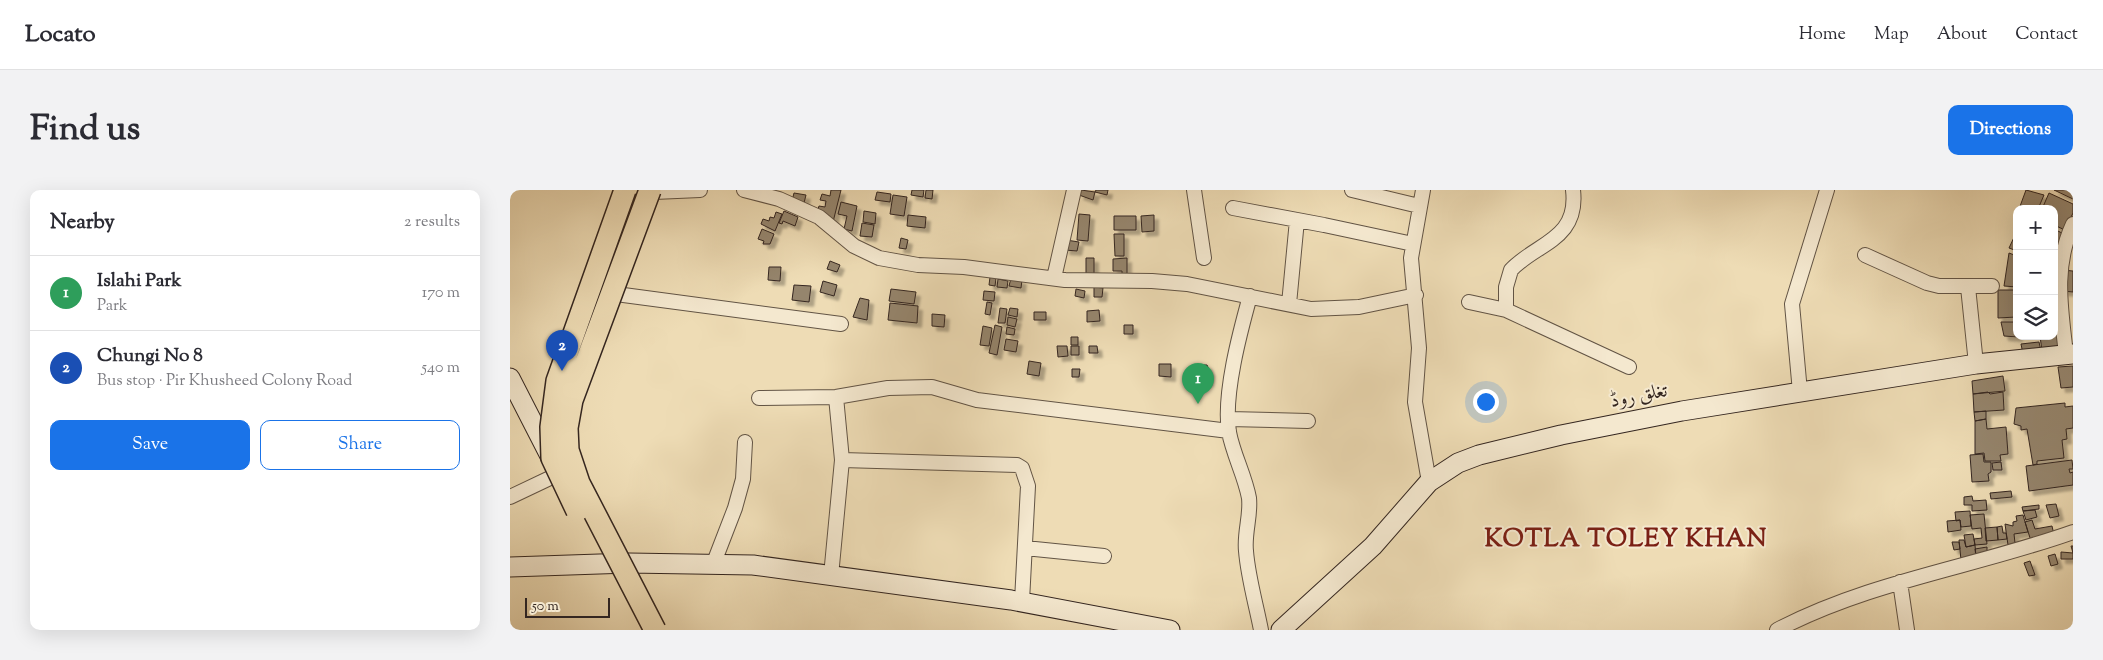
<!DOCTYPE html>
<html lang="en">
<head>
<meta charset="utf-8">
<style>
  :root { --surface:#fff; --page:#f2f2f3; --text:#2b2b33; --muted:#7c7c81; --line:#e1e1e2; --accent:#1a73e8 }
  body { margin:0; font-family:"Sorts Mill Goudy",Amiri,serif; background:var(--page); color:var(--text) }
  .controls { position:absolute; right:15px; top:15px; display:grid; overflow:hidden; border-radius:10px; box-shadow:0 5px 20px #0002 }
  .controls button { width:45px; height:45px; display:grid; place-items:center; padding:0; border:0; border-bottom:1px solid var(--line); background:var(--surface); color:var(--text); font:25px sans-serif }
  .scale { position:absolute; left:15px; bottom:12px; width:85px; box-sizing:border-box; padding-left:5px; border:2px solid #342620; border-top:0; font-size:14px; line-height:18px; white-space:nowrap; color:#342620; -webkit-text-stroke:4px #f4e8cf; paint-order:stroke }
  .you { position:absolute; left:975px; top:211px; width:18px; height:18px; margin:-12px; border:4px solid #fff; border-radius:50%; background:#1a73e8; box-shadow:0 0 0 8px #1a73e833 }
  .badge { display:grid; place-items:center; width:32px; height:32px; border-radius:50%; background:var(--accent); color:#fff; font-size:16px; font-weight:700 }
  .pin { position:absolute; translate:-50% -41px; filter:drop-shadow(0 1px 2px #0008) }
  .pin::after { content:''; position:absolute; top:26px; width:18px; height:15px; background:inherit; clip-path:polygon(0 0,100% 0,50% 100%) }
  .list { margin:0; padding:0; list-style:none }
  h2 { display:flex; justify-content:space-between; align-items:center; height:65px; margin:0; padding:0 20px; font-size:21px }
  h2 small { font-size:16px; font-weight:400; color:var(--muted) }
  .list li { display:grid; grid-template-columns:32px 1fr auto; gap:15px; align-items:center; box-sizing:border-box; height:75px; padding:0 20px; border-top:1px solid var(--line) }
  .list b { display:block; font-size:19px; white-space:nowrap }
  .list p { margin:0; font-size:16px; white-space:nowrap; color:var(--muted) }
  .list em { font-size:16px; font-style:normal; color:var(--muted) }
  .actions { display:flex; gap:10px; padding:15px 20px }
  .actions a { flex:1; padding:11px 0; border:1px solid var(--accent); border-radius:10px; text-align:center; font-size:18px; color:var(--accent) }
  .actions .main { background:var(--accent); color:#fff }
  .icon { flex:none; width:28px; height:28px; fill:none; stroke:currentColor; stroke-width:2; stroke-linecap:round; stroke-linejoin:round }
  .map { position:relative; flex:none; width:1563px; height:440px; overflow:hidden; border-radius:10px }
  header { display:flex; align-items:center; gap:30px; box-sizing:border-box; height:70px; padding:0 25px; background:var(--surface); border-bottom:1px solid var(--line) }
  header strong { font-size:24px }
  nav { display:flex; gap:28px; margin-inline-start:auto; font-size:18px }
  .intro { display:flex; align-items:center; justify-content:space-between; box-sizing:border-box; height:120px; padding:0 30px }
  h1 { margin:0; font-size:35px }
  .button { padding:12px 22px; border-radius:10px; background:var(--accent); color:#fff; font-size:18px; font-weight:700 }
  main { display:flex; gap:30px; padding:0 30px }
  aside { flex:1; background:var(--surface); border-radius:10px; box-shadow:0 5px 20px #0002 }
  .map>svg:first-child { display:block }
  .building { fill:#95856d; stroke:#342620; filter:url(#shadow) }
  .lines { fill:none; stroke-linecap:round; stroke-linejoin:round }
  .street-casing { stroke:#625445; stroke-width:16 }
  .secondary-casing { stroke:#342620; stroke-width:21 }
  .street { stroke:#f4e8cf; stroke-width:14 }
  .secondary { stroke:#f4e8cf; stroke-width:19 }
  .primary-bridge-casing { stroke:#342620; stroke-width:24; stroke-linecap:butt }
  .primary-bridge { stroke:#eedcb5; stroke-width:21 }
  .labels { text-anchor:middle; dominant-baseline:central; stroke-width:4; stroke-linejoin:round; paint-order:stroke }
  .street-label { font-size:20px; fill:#342620; stroke:#f4e8cf }
  .district-label { font-size:25px; font-weight:bold; letter-spacing:1px; fill:#7a1f14; stroke:#f4e8cf }
</style>
</head>
<body>
<header>
<strong>Locato</strong>
<nav><a>Home</a><a>Map</a><a>About</a><a>Contact</a></nav>
</header>
<div class="intro"><h1>Find us</h1><a class="button">Directions</a></div>
<main>
<aside>
<h2>Nearby<small>2 results</small></h2>
<ul class="list">
<li><span class="badge" style="background:#2e9e5b">1</span><div><b>Islahi Park</b><p>Park</p></div><em>170 m</em></li>
<li><span class="badge" style="background:#1a4fb4">2</span><div><b>Chungi No 8</b><p>Bus stop · Pir Khusheed Colony Road</p></div><em>540 m</em></li>
</ul>
<div class="actions"><a class="main">Save</a><a>Share</a></div>
</aside>
<div class="map">
<svg width="1563" height="440" viewBox="0 0 1563 440">
  <defs>
    <filter id="shadow"><feDropShadow dx="4.5" dy="4.5" stdDeviation="1" flood-color="#0004"/></filter>
  </defs>
  <rect width="100%" height="100%" fill="#eedcb5"/>
  <filter id="stains"><feTurbulence type="fractalNoise" baseFrequency=".004" numOctaves="4"/><feColorMatrix values="0 0 0 0 .2 0 0 0 0 .09 0 0 0 0 .02 0 0 0 .5 -.17"/></filter>
  <radialGradient id="worn" r=".72"><stop offset=".6" stop-color="#630" stop-opacity="0"/><stop offset="1" stop-color="#630" stop-opacity=".3"/></radialGradient>
  <!-- building -->
  <path class="building" d="M321 0H331L323 32 307 22 309 16 315 17 316 11 310 10 312 4 320 6Z
    M402 0H414L413 7 401 5Z
    M416 0H423L422 9 415 8Z
    M571 0 585 2 583 10 569 5Z
    M586 0H598L597 5 585 2Z
    M1516 0 1534 5 1528 19H1509Z
    M1544 0H1563V9Z
    M367 2 381 4 380 12 365 10Z
    M284 3 296 5 294 13 282 11Z
    M1539 3 1563 14V23L1555 40 1544 35V19H1532Z
    M383 5 397 7 394 26 380 24Z
    M331 12 347 16 342 41 334 39 337 26 328 24Z
    M274 21 288 27 285 36 273 31 272 34 269 33Z
    M354 21 366 23 365 34 353 32Z
    M266 22 272 24 265 41 251 34 253 29 259 31 260 27 264 28Z
    M569 24 580 25 578 51 567 50Z
    M398 25 416 27 415 38 397 36Z
    M644 25V41L632 42 631 26Z
    M604 26H626V40H604Z
    M352 33 364 35 362 47 350 46Z
    M252 39 264 44 260 54H253L254 51 248 49Z
    M1544 39 1554 44 1544 68Z
    M1507 41V61L1499 58Z
    M604 44H614V66H605Z
    M391 48 398 50 396 59 389 58Z
    M556 50 569 52 567 61 555 60Z
    M1499 63 1507 66V97L1494 96Z
    M576 68H584V84H576Z
    M617 68V86H612V81H603V69Z
    M320 71 330 75 327 82 317 79Z
    M259 77H271L270 91 258 90Z
    M1552 80 1563 81V102L1553 101Z
    M480 87 486 88 485 96 479 95Z
    M501 88 512 90 511 98 499 96Z
    M488 89 498 91 497 98 487 97Z
    M313 91 327 95 324 106 310 102Z
    M284 95 301 96 299 112 282 110Z
    M584 97 593 98 592 107H584Z
    M381 99 406 102 404 114 379 111Z
    M566 99 575 101 574 108 565 106Z
    M1488 100H1505L1506 127 1488 128Z
    M474 101 485 102 484 111 473 110Z
    M350 108 359 110 357 130 343 127Z
    M477 112 482 113 480 125 475 124Z
    M380 113 408 116 407 133 378 130Z
    M490 118 497 119 495 133H488Z
    M500 118 508 119 507 127 498 125Z
    M589 120 590 131 577 132V121Z
    M524 122H536V130H524Z
    M422 124 435 125 434 137 422 136Z
    M498 127 507 129 505 137 497 135Z
    M1491 132H1506L1508 147 1494 146Z
    M485 135 492 137 487 165 479 163Z
    M614 135H623V144H614Z
    M473 136 482 138 479 156 470 155Z
    M497 137 505 139 504 145 496 144Z
    M1544 143H1549L1550 159 1532 161 1530 146H1544Z
    M561 147H568V155H561Z
    M496 149 508 151 506 162 494 160Z
    M1529 152 1531 161 1513 164 1511 154Z
    M547 156H557L558 166 548 167Z
    M561 156H569V165H561Z
    M579 156H587L588 163H579Z
    M519 171 531 173 529 186 517 184Z
    M649 174H661V187L649 186Z
    M694 175H697L700 182 698 192 685 190 687 179 693 180Z
    M1563 176V197L1551 198 1548 177Z
    M562 179H570L569 187H562Z
    M1493 186 1495 201 1463 204 1462 191Z
    M1478 202 1480 204 1493 202 1494 220 1464 222 1463 204Z
    M1555 213V217L1563 216V238L1556 239 1557 249 1552 250 1554 268 1527 271V274L1523 275 1517 239 1511 240V236L1504 234 1506 218Z
    M1476 221V229L1465 231 1464 222Z
    M1476 229 1477 239 1496 237 1498 264 1490 265 1491 271H1475L1474 263 1465 264V231Z
    M1473 264 1474 272H1481V282L1478 284 1479 291 1462 292 1460 265Z
    M1562 270 1563 279H1559L1560 283 1563 282V295L1519 301 1516 276Z
    M1491 272 1492 280H1483L1482 273Z
    M1501 301 1502 307 1481 309 1480 303Z
    M1462 306 1463 311 1476 310 1477 320 1462 321V315H1454V307Z
    M1546 314 1549 326 1540 328 1536 315Z
    M1529 315V319L1513 321 1512 317Z
    M1525 320 1527 327 1516 330 1513 321Z
    M1460 321 1461 336 1451 337 1450 330 1446 331 1445 322Z
    M1474 324 1477 354 1465 355 1464 349 1472 348 1471 338 1462 339 1460 325Z
    M1513 325 1518 342 1504 344 1505 353 1498 355 1495 334 1503 336V332L1507 331 1506 326Z
    M1450 330 1451 340 1438 342 1437 331Z
    M1522 330 1525 339 1542 336 1544 345 1521 351 1515 332Z
    M1492 336 1493 343H1496L1497 349 1488 350 1487 337Z
    M1487 337 1488 350 1476 351 1475 338Z
    M1463 344 1465 355 1456 357 1454 345Z
    M1449 350H1454L1456 357 1465 355 1466 367 1451 370Z
    M1442 352H1449L1450 359 1444 360Z
    M1561 356H1563V369H1551V362L1563 363Z
    M1477 357V365L1466 367 1465 359Z
    M1545 364 1548 374 1541 376 1538 366Z
    M1520 371 1525 385 1519 386 1514 373Z"/>
  <g class="lines">
    <!-- street casing -->
    <g class="street-casing">
      <path id="street" d="M234 0 269 9 309 27 344 56 369 68 408 75 454 77 555 90 642 91 677 94 801 119 849 117 906 105
        M684 0 694 68
        M842 0 909 16
        M913 0 901 68 909 158 905 212 919 292
        M144 2 190 0
        M723 18 814 35 903 54
        M1355 65 1417 93 1429 96H1482
        M544 88 564 0
        M1458 97 1466 174
        M106 104 331 134
        M740 106C730 142 713 205 719 242 723 264 735 286 739 308 741 326 734 343 736 361 738 387 746 414 751 440
        M959 112 996 120 1119 177
        M779 114 787 30
        M996 120V97L1001 80C1026 53 1069 50 1063 0
        M1556 164C1551 119 1543 77 1563 34
        M1290 202 1282 114 1317 0
        M249 208 326 207 378 198 422 197 467 210 719 241
        M719 229 798 231
        M332 270 507 275 512 278 518 296 512 411
        M0 307 40 288
        M515 358 594 366
        M203 375 225 318 233 289 235 252
        M321 386 332 270 326 207
        M1390 392 1397 440
        M1267 440C1360 391 1465 377 1563 342"/>
    </g>
    <!-- secondary casing -->
    <g class="secondary-casing">
      <path id="secondary" d="M0 188 41 268
        M0 377 119 373 243 375 501 410 660 440
        M771 440 863 356 919 292 948 273 969 265 1051 245 1172 221 1466 174 1563 164"/>
    </g>
    <!-- street -->
    <use href="#street" class="street"/>
    <!-- secondary -->
    <use href="#secondary" class="secondary"/>
    <!-- primary-bridge casing -->
    <g class="primary-bridge-casing">
      <path id="primary-bridge" d="M140 0 62 210 57 238 58 260 69 293 145 440
        M67 321 42 268 41 237 47 191 115 0"/>
    </g>
    <!-- primary-bridge -->
    <use href="#primary-bridge" class="primary-bridge"/>
  </g>
  <g class="labels">
    <!-- street labels -->
    <g class="street-label">
      <text transform="translate(1129 207) rotate(-11)">تغلق روڈ</text>
    </g>
    <!-- district labels -->
    <g class="district-label">
      <text x="1116" y="350">KOTLA TOLEY KHAN</text>
    </g>
  </g>
  <rect width="100%" height="100%" filter="url(#stains)"/>
  <rect width="100%" height="100%" fill="url(#worn)"/>
</svg>
<div class="controls">
<button>+</button>
<button>−</button>
<button><svg class="icon" aria-label="layers" viewBox="0 0 24 24"><path d="M12 4l9 5-9 5-9-5zM3 14l9 5 9-5"/></svg></button>
</div>
<div class="scale">50 m</div>
<div class="you"></div>
<div class="pin badge" style="left:688px;top:214px;background:#2e9e5b">1</div>
<div class="pin badge" style="left:52px;top:181px;background:#1a4fb4">2</div>
</div>
</main>
</body>
</html>
